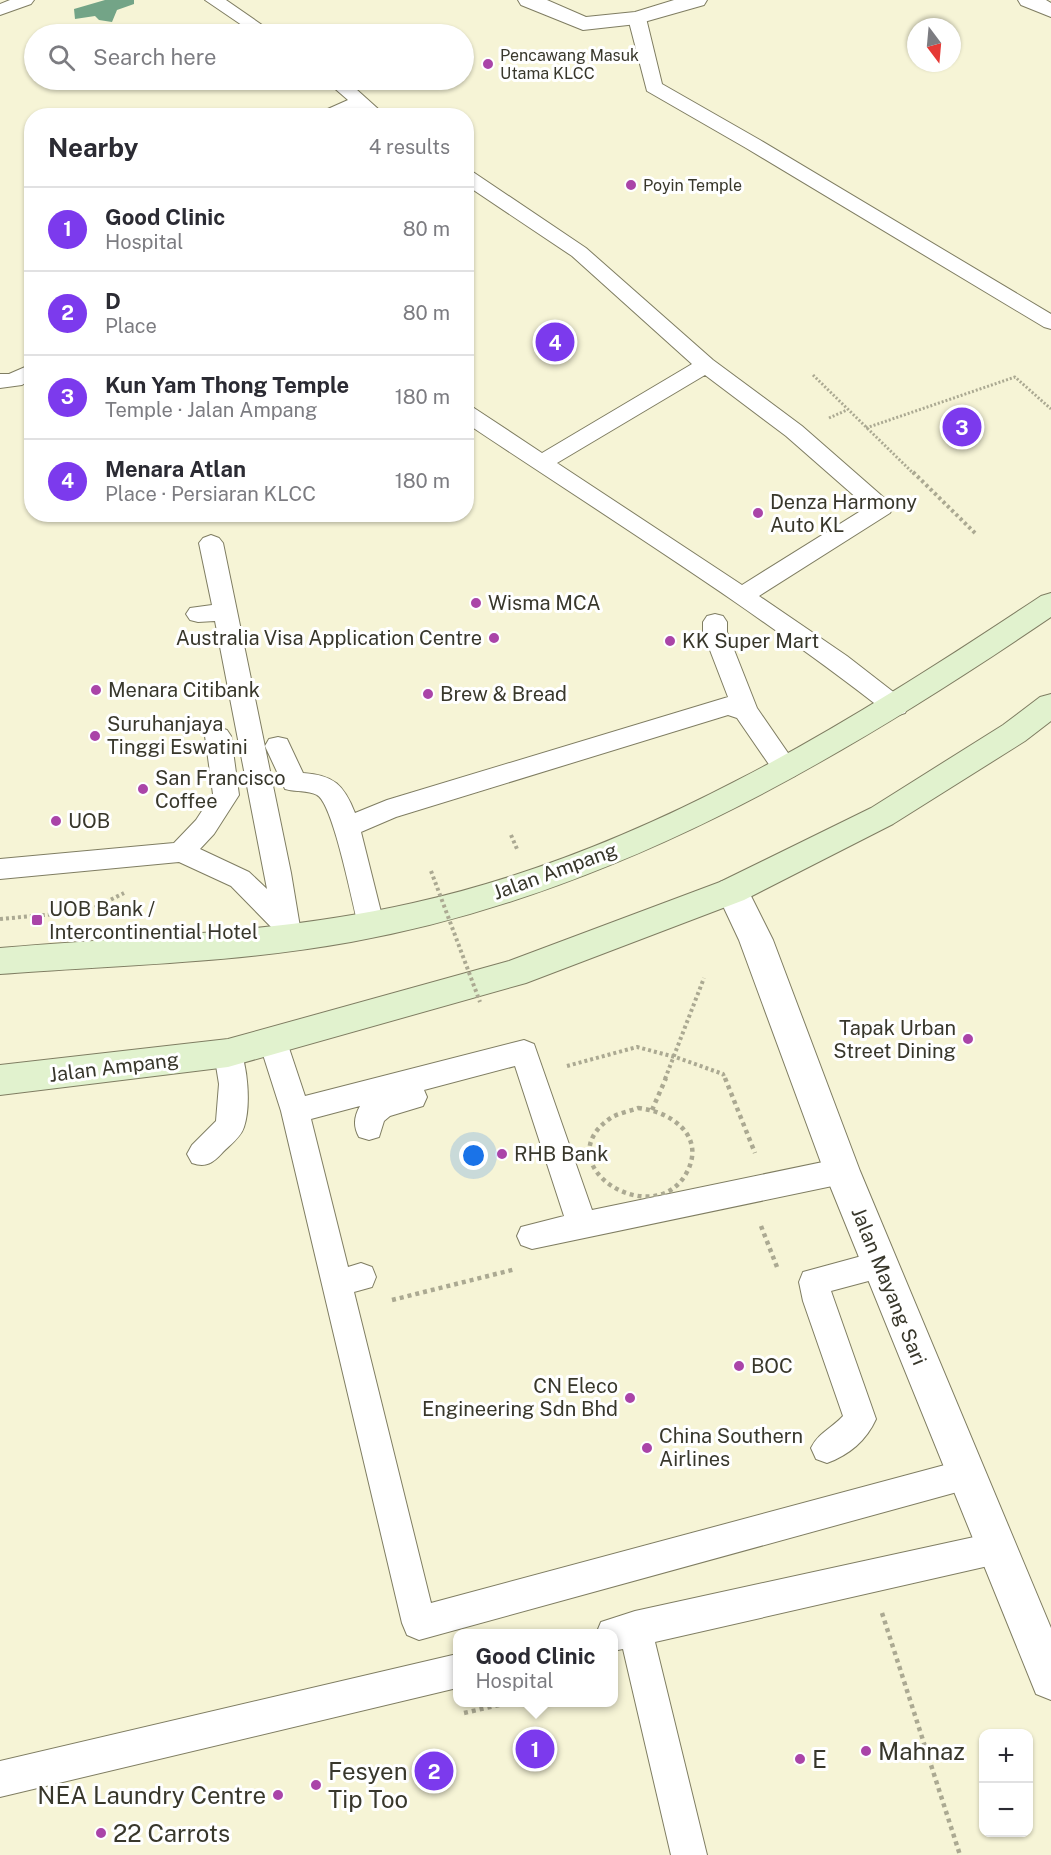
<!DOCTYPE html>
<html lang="en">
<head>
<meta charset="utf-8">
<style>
  :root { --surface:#fff; --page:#f7f7f7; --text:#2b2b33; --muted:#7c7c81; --line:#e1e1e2; --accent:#7c3aed }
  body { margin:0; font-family:"Public Sans",sans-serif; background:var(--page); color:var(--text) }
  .controls { position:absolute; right:18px; bottom:18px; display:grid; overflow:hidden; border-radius:12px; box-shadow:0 2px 4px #0004 }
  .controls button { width:54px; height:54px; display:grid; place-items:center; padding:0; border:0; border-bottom:2px solid var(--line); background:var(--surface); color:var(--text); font:30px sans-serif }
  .compass { position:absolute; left:907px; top:18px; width:54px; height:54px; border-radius:50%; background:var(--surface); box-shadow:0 2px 4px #0004; rotate:164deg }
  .you { position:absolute; left:474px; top:1156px; width:21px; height:21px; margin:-15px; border:4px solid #fff; border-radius:50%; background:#1a73e8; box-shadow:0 0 0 9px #1a73e833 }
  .badge { display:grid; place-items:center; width:39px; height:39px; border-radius:50%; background:var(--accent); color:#fff; font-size:20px; font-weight:700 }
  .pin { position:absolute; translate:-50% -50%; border:3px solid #fff; box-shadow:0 2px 6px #0006 }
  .popup { position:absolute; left:453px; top:1629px; width:165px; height:78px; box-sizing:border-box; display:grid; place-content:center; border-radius:12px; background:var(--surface); filter:drop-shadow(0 2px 4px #0005); font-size:20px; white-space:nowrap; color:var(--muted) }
  .popup b { font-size:22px; color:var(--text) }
  .popup::after { content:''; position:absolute; left:50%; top:100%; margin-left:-12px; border:12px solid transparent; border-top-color:var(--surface) }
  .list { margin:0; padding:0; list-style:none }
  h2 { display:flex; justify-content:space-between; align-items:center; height:78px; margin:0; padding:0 24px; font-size:26px }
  h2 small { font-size:20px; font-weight:400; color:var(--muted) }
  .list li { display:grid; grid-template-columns:39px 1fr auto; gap:18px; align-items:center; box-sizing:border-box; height:84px; padding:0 24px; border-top:2px solid var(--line) }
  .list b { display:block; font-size:22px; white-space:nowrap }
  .list p { margin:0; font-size:20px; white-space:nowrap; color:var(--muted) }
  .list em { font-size:20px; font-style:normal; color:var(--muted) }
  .icon { flex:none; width:33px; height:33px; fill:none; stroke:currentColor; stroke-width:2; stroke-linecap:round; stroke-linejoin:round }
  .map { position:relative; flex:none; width:1051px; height:1855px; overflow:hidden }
  .search { position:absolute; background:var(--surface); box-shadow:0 2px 4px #0004; left:24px; top:24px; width:450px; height:66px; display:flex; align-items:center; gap:15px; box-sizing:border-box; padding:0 21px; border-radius:33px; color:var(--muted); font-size:22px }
  .panel { position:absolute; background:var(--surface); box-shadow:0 2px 4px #0004; left:24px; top:108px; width:450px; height:414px; border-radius:24px }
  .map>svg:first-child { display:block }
  .water { fill:#73a487 }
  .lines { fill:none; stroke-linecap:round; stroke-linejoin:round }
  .service-casing { stroke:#7f7d62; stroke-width:2 }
  .minor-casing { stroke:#7f7d62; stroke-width:2 }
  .secondary-casing { stroke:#7f7d62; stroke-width:2 }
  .path-far2 { stroke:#aba992; stroke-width:3; stroke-dasharray:2 2; stroke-linecap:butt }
  .path-far1 { stroke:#aba992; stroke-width:4; stroke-dasharray:3 3; stroke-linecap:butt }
  .path { stroke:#aba992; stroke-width:4.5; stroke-dasharray:4 4; stroke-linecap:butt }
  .service { fill:#fff; fill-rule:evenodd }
  .minor { fill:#fff; fill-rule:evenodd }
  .secondary { fill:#e1f2ce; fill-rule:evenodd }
  .path-bridge { stroke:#aba992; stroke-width:4; stroke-dasharray:3 3; stroke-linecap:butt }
  .poi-dot { fill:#aa44a8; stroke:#fff; stroke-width:2 }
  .labels { text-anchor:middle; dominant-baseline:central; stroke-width:6; stroke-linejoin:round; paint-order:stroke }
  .far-poi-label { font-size:16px; fill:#38372b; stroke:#fff; text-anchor:start }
  .poi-label { font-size:20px; fill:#38372b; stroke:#fff; text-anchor:start }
  .street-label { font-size:20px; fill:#38372b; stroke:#fff }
  .near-poi-label { font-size:24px; fill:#38372b; stroke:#fff; text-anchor:start }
</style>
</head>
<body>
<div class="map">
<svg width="1051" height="1855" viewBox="0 0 1051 1855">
  <rect width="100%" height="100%" fill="#f6f4d6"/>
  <!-- water -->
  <path class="water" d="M105 0H134V4L117 10 112 22 99 20 95 16 75 19 74 9Z"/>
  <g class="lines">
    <!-- service casing -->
    <g class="service-casing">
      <path id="service" d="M10 0H34L31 4 0 15V4Z
        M205 0H226L275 34H255Z
        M637 13 643 14 646 18 662 84 760 140 1051 314V329L1044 327 746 148 647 91 628 18 631 14Z
        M325 80H346L386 116H365L358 110 345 116H319L321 112 348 100Z
        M466 170 473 172 586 248 713 360 802 426 890 503 893 508 890 513 759 596 847 656 905 701 908 707 905 713 896 716 887 713C753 608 608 518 466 423V406L474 408 542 453 692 364 572 256 466 185ZM705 375 786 436 867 507 742 585 557 463Z
        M32 364V379L22 385 0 388V374H9Z
        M211 535 219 538 223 543 291 873 302 939 298 947 288 950 278 947 273 929 231 886 179 862 0 879V859L174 843 196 820 213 794 205 736 209 730 218 727 227 730 231 736 239 795 214 834 200 849 249 872 267 889 215 621 198 622 190 620 186 614 190 608 212 605 199 543 203 538Z
        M715 614 723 616 727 622V632L757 708 799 769 795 776 786 778 777 776 737 718 728 715 396 817 361 832 384 924 381 932 371 935 361 932 358 924C352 902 333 803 317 795 308 790 295 792 285 789L265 746 269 739 278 737 287 739 303 773C334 775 344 785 355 813L387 800 728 697 703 632V622L707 616Z
        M273 1030 283 1034 287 1042 305 1096 524 1040 534 1044 592 1210 842 1158 852 1162 857 1171 852 1180 842 1184 532 1249 521 1245 517 1236 521 1227 564 1216 515 1066 424 1090 427 1097 423 1106 390 1116 384 1121 379 1137 369 1140 359 1137C353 1126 354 1117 360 1106L311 1119 348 1267 361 1263 372 1267 376 1277 372 1287 354 1292 431 1603 967 1459 979 1464 983 1475 979 1486 419 1640 407 1635 402 1623 281 1111 259 1042 263 1034Z
        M228 1041 238 1045C248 1064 251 1106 244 1127 241 1137 230 1145 223 1152 213 1163 206 1168 192 1163L187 1154 192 1145 216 1121 219 1084 214 1053 218 1045Z
        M880 1251 891 1255 895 1265 891 1275 831 1291 876 1419C866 1441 849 1455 827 1463L816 1459 811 1448C818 1433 832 1428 843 1416L803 1301 799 1282 803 1272Z
        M997 1532 1009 1536 1014 1548 1009 1560 997 1564 655 1642 707 1855H671L623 1649 613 1651V1634H596L601 1622 635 1611Z
        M457 1654V1688L0 1797V1761Z"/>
    </g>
    <!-- minor casing -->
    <g class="minor-casing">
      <path id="minor" d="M518 0H547L586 17 635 12 674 0H707L704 5 637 24 583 30 521 5Z
        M1018 0H1046L1051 3V17L1021 5Z
        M732 878 744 882 773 940 860 1171 1051 1628V1700L1036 1694 824 1171 739 940 716 891 720 882Z"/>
    </g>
    <!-- secondary casing -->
    <g class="secondary-casing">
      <path id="secondary" d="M1051 593V617C836 763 610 895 351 942 235 963 117 965 0 974V948C139 936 277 934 413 903 643 852 847 725 1041 596Z
        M1051 694V721L1025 741 893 824 744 900 526 983 228 1067 0 1095V1065L228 1039 509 961 720 882 871 808 1003 725 1040 697Z"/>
    </g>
    <!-- path-far2 -->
    <path class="path-far2" d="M813 375 914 474
      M829 418 847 410
      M866 428 1015 377 1051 409"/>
    <!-- path-far1 -->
    <path class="path-far1" d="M913 472 977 535
      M511 835 517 849
      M0 919 88 911 124 893
      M567 1066 637 1047 675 1057 723 1074 725 1079
      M665 1079 704 978"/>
    <!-- path -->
    <path class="path" d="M725 1078 755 1153
      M638 1108C669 1111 705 1134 688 1170 657 1236 541 1164 612 1117 620 1113 630 1111 638 1108Z
      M652 1110 666 1078
      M761 1226 777 1267
      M392 1300 516 1269
      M882 1613 960 1855
      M464 1713 512 1702"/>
    <!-- service -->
    <use href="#service" class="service"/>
    <!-- minor -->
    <use href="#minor" class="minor"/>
    <!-- secondary -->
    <use href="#secondary" class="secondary"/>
    <!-- path-bridge -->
    <path class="path-bridge" d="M431 871 480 1002"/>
  </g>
  <!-- markers -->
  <g class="poi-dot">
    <circle cx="488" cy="64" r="6"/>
    <circle cx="631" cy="185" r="6"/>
    <circle cx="758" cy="513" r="6"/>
    <circle cx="476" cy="603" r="6"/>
    <circle cx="494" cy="638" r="6"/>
    <circle cx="670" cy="641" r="6"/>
    <circle cx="96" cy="690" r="6"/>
    <circle cx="428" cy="694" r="6"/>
    <circle cx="95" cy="736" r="6"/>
    <circle cx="143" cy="789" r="6"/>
    <circle cx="56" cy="821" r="6"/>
    <rect x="31" y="914" width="12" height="12" rx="3"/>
    <circle cx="968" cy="1039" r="6"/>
    <circle cx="502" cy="1154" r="6"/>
    <circle cx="739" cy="1366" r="6"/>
    <circle cx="630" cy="1398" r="6"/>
    <circle cx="647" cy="1448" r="6"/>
    <circle cx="866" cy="1751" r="6"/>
    <circle cx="800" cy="1759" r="6"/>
    <circle cx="316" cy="1785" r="6"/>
    <circle cx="278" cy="1795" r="6"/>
    <circle cx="101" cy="1833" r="6"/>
  </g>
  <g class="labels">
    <!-- far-poi labels -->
    <g class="far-poi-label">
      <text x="500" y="55">Pencawang Masuk<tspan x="500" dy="18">Utama KLCC</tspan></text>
      <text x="643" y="185">Poyin Temple</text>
    </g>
    <!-- poi labels -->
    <g class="poi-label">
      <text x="770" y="502">Denza Harmony<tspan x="770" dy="23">Auto KL</tspan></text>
      <text x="488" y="603">Wisma MCA</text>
      <text x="482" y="638" text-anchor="end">Australia Visa Application Centre</text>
      <text x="682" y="641">KK Super Mart</text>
      <text x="108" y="690">Menara Citibank</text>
      <text x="440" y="694">Brew &amp; Bread</text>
      <text x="107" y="724">Suruhanjaya<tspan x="107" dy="23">Tinggi Eswatini</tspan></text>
      <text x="155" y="778">San Francisco<tspan x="155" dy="23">Coffee</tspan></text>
      <text x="68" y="821">UOB</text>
      <text x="49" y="909">UOB Bank /<tspan x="49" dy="23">Intercontinential Hotel</tspan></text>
      <text x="956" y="1028" text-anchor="end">Tapak Urban<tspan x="956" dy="23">Street Dining</tspan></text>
      <text x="514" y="1154">RHB Bank</text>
      <text x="751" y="1366">BOC</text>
      <text x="618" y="1386" text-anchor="end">CN Eleco<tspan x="618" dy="23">Engineering Sdn Bhd</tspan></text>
      <text x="659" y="1436">China Southern<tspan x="659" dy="23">Airlines</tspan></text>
    </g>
    <!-- street labels -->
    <g class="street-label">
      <text transform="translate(555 871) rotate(-20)">Jalan Ampang</text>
      <text transform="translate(114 1067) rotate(-7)">Jalan Ampang</text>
      <text transform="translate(889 1286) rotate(68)">Jalan Mayang Sari</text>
    </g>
    <!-- near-poi labels -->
    <g class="near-poi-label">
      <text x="878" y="1751">Mahnaz</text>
      <text x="812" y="1759">E</text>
      <text x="328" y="1771">Fesyen<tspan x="328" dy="28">Tip Too</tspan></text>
      <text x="266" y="1795" text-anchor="end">NEA Laundry Centre</text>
      <text x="113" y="1833">22 Carrots</text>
    </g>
  </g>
</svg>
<div class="controls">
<button>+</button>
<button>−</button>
</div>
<svg class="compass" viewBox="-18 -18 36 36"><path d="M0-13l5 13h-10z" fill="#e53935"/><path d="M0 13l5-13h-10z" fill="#7c7c81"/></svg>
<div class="you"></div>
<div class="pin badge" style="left:535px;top:1749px">1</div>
<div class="popup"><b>Good Clinic</b>Hospital</div>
<div class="pin badge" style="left:434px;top:1771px">2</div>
<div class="pin badge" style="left:962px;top:427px">3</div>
<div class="pin badge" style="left:555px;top:342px">4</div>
<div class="search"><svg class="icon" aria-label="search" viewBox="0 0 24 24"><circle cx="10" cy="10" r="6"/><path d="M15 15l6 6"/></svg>Search here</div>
<section class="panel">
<h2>Nearby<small>4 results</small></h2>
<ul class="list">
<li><span class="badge">1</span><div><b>Good Clinic</b><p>Hospital</p></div><em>80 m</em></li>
<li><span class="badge">2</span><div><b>D</b><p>Place</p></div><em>80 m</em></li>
<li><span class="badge">3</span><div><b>Kun Yam Thong Temple</b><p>Temple · Jalan Ampang</p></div><em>180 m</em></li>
<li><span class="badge">4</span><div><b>Menara Atlan</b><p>Place · Persiaran KLCC</p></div><em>180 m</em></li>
</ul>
</section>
</div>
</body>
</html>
